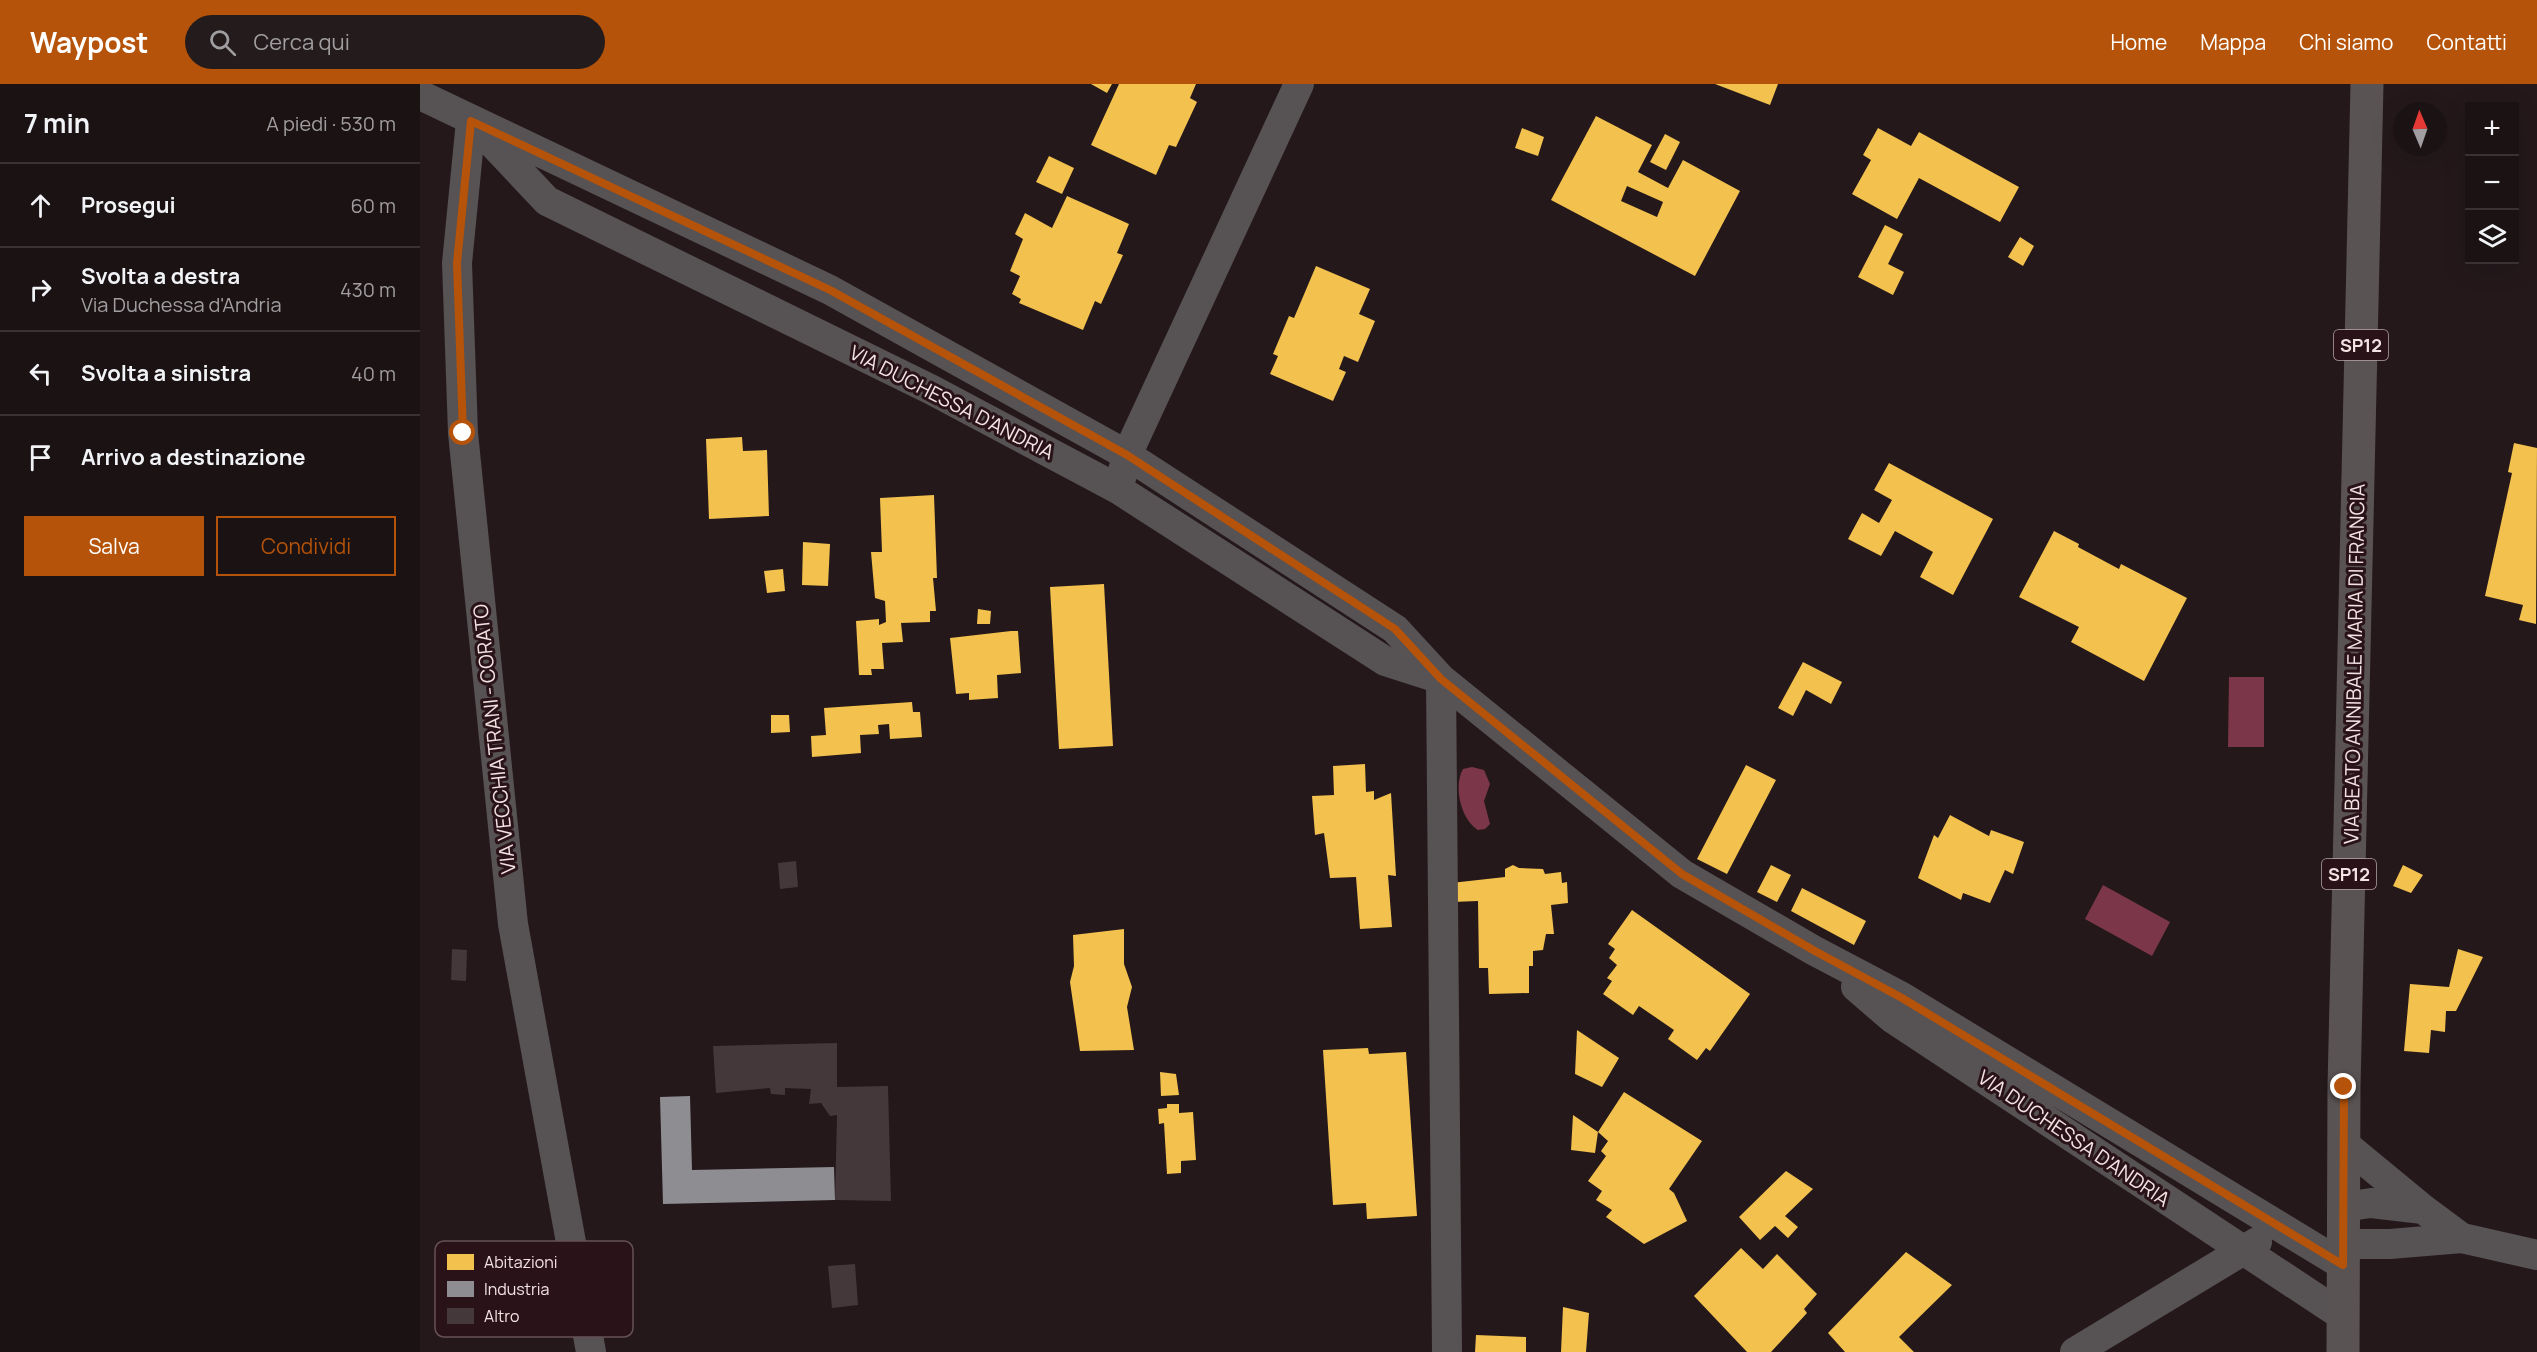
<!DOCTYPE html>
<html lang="it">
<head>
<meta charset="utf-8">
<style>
  :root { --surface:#1b1214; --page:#241b1d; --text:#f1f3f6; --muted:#a09ea0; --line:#393234; --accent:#b45309 }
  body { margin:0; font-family:Manrope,sans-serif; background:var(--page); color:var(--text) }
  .controls { position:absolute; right:18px; top:18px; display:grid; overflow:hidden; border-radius:0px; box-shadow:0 6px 24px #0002 }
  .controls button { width:54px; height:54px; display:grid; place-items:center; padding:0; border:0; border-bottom:2px solid var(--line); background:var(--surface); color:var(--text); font:30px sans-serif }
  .compass { position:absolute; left:1973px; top:18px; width:54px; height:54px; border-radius:50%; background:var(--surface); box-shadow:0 6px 24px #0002; rotate:358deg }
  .stop { position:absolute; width:18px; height:18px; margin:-14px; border:4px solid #b45309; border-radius:50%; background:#fff }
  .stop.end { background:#b45309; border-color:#fff; box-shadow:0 2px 6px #0008 }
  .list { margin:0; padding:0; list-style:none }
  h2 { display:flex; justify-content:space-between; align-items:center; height:78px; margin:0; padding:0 24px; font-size:26px }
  h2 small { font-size:20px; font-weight:400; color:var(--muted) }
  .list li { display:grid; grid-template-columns:39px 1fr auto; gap:18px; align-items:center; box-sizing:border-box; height:84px; padding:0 24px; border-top:2px solid var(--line) }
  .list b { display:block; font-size:22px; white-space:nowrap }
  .list p { margin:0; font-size:20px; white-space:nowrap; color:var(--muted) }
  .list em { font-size:20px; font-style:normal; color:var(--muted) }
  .actions { display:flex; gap:12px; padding:18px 24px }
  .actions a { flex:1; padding:14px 0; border:2px solid var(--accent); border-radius:0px; text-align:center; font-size:21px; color:var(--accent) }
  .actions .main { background:var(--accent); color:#fff }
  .icon { flex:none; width:33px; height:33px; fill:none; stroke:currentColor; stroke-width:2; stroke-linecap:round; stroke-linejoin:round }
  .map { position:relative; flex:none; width:2117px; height:1268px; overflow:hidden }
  header { display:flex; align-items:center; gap:36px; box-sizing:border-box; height:84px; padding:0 30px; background:var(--accent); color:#fff }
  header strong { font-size:28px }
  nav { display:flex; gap:33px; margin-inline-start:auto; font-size:21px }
  .search { width:420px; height:54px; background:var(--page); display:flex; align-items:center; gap:15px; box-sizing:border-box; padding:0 21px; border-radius:33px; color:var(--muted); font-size:22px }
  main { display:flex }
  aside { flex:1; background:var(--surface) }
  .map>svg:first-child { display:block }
  .water { fill:#7b3749 }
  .homes { fill:#f2c14e; fill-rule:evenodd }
  .industry { fill:#8d8d92 }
  .building { fill:#44383b }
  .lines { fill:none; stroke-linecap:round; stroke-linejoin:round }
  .minor { stroke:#575253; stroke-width:30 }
  .primary { stroke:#5a5354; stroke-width:33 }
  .route { stroke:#b45309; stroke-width:8 }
  .labels { text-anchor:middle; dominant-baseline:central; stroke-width:6; stroke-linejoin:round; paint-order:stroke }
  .shield { fill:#291319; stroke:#b6a5a8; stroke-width:1.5 }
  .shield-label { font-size:18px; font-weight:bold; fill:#f3e3e5 }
  .street-label { font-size:20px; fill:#f3e3e5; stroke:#291319 }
  .key { fill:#291319; stroke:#665156; stroke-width:1.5 }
  .key-label { font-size:16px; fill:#f3e3e5 }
</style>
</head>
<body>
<header>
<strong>Waypost</strong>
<div class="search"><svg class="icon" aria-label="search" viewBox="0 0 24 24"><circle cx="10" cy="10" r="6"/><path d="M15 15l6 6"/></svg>Cerca qui</div>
<nav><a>Home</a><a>Mappa</a><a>Chi siamo</a><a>Contatti</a></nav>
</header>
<main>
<aside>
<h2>7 min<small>A piedi · 530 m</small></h2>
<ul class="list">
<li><svg class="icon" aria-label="ahead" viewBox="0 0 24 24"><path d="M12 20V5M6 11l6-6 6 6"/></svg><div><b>Prosegui</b></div><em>60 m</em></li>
<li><svg class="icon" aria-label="right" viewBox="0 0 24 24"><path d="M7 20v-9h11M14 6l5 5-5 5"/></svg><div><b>Svolta a destra</b><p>Via Duchessa d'Andria</p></div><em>430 m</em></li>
<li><svg class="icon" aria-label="left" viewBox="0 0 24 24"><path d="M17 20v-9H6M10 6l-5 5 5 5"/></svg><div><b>Svolta a sinistra</b></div><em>40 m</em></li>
<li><svg class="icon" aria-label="arrive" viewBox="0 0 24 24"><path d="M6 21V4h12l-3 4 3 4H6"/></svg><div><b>Arrivo a destinazione</b></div></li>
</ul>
<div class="actions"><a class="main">Salva</a><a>Condividi</a></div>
</aside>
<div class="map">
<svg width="2117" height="1268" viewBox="0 0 2117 1268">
  <rect width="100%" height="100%" fill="#24181b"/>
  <!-- water -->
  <path class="water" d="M1809 593H1844V663H1808Z
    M1052 683 1064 686 1070 700 1064 717 1070 740 1065 745 1058 746C1041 736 1033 702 1043 685Z
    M1683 801 1750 838 1732 872 1665 835Z"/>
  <!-- homes -->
  <path class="homes" d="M671 0H692L687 9Z
    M699 0H776L770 14 777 18 756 63 749 61 736 91 671 61Z
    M1295 0H1358L1350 21Z
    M1176 32 1232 61 1218 88 1248 104 1263 76 1320 107 1275 192 1131 116ZM1207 102 1243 118 1237 133 1201 117Z
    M1102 44 1124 53 1118 72 1095 64Z
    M1458 44 1491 62 1499 48 1599 103 1580 138 1499 94 1477 135 1432 110 1451 76 1443 71Z
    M1245 50 1260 58 1246 86 1230 78Z
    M629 72 654 84 642 110 616 98Z
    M647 112 709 140 697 169 703 171 681 220 675 217 663 246 599 219 601 215 592 210 600 192 590 187 603 155 595 150 605 129 632 144Z
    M1465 141 1483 150 1468 180 1484 188 1473 211 1438 193Z
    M1600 153 1614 162 1603 182 1588 173Z
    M896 182 950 205 939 230 955 237 938 278 924 272 919 285 926 288 913 317 850 290 858 272 853 270 869 232 874 234Z
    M322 353 323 367 347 366 349 432 289 435 286 355Z
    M2094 359 2117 364 2116 540 2099 536 2103 521 2065 512 2092 389 2088 388Z
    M1469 379 1573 435 1533 511 1500 493 1513 468 1475 447 1461 472 1428 455 1442 429 1459 439 1472 416 1454 406Z
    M514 411 517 494H513L516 527H510V538L481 539 483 558 462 559 464 585H451L452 591H439L436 537 459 535V541L466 538 465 517 455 514 451 468H462L460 414Z
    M1634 447 1659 460 1658 463 1699 485 1701 480 1767 514 1724 597 1651 558 1659 543 1599 513Z
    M383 458 410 460 408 502 382 501Z
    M363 485 365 507 347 509 344 487Z
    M684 500 693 662 639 665 630 503Z
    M558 525 571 527 570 540H557Z
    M591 547H598L601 589 577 591 578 614 549 616V609L536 610 530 554Z
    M1383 578 1422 598 1411 620 1386 606 1373 632 1358 624Z
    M492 618 493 628H500L502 653 470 655 469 640 458 641 459 650 440 651 441 669 392 673 391 652 406 651 404 624Z
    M351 631H369L370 648 351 649Z
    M945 680 946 708 954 707V716L971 709 976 792 968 791 972 843 940 845 936 793 910 794 904 749 895 751 892 712 914 711 913 682Z
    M1326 681 1356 696 1307 790 1277 775Z
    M1530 731 1569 752 1571 746 1604 758 1593 790 1585 786 1570 819 1543 809 1541 816 1498 794 1514 751 1518 754Z
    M1093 781 1099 784 1123 785 1125 790 1141 788 1142 799 1147 798 1148 819 1131 821 1134 850H1126L1123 866 1113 867V882H1109V909L1069 910 1068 884H1059L1058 817 1032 818 1031 799 1085 793V785Z
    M1351 781 1371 791 1357 818 1337 808Z
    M1983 781 2003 791 1991 809 1973 802Z
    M1382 804 1446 837 1434 861 1371 827Z
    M1212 826 1330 910 1290 967 1286 964 1277 976 1248 955 1254 946 1219 922 1213 931 1183 910 1192 897 1187 894 1197 881 1189 874 1195 865 1188 860Z
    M704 845V880L712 903 707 923 714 966 660 967 650 898 654 882 653 851Z
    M2038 865 2063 873 2036 927H2026L2025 948 2011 946 2009 969 1984 967 1990 900 2029 903Z
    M1157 946 1199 974 1182 1003 1155 990Z
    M948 964 949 970 986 968 997 1132 947 1135 946 1119 913 1121 903 966Z
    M740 988 756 990 759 1011 741 1012Z
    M1204 1008 1282 1057 1249 1105 1254 1109 1267 1137 1224 1160 1186 1133 1192 1126 1176 1116 1182 1107 1168 1097 1186 1072 1181 1067 1188 1057 1178 1048Z
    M747 1020H759V1029L773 1028 776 1076 761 1077V1089L747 1090 744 1039 739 1040 738 1025 747 1024Z
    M1153 1031 1178 1048 1175 1069 1151 1066Z
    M1366 1087 1393 1105 1365 1132 1378 1143 1368 1154 1355 1142 1340 1156 1319 1133Z
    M1321 1164 1343 1185 1357 1170 1397 1210 1384 1225 1387 1229 1351 1268H1327L1274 1212Z
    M1486 1168 1532 1201 1479 1253 1494 1268H1425L1408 1249Z
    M1143 1223 1169 1229 1166 1268H1141Z
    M1056 1251 1106 1253V1268H1055Z"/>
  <!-- industry -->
  <path class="industry" d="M270 1012 272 1086 414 1083 415 1116 243 1120 240 1013Z"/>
  <!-- building -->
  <path class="building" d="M376 777 378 803 360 805 358 779Z
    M32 865 47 866 46 897 31 896Z
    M417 959V1003L468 1002 471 1117 415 1116 417 1031 410 1032 401 1019 389 1020 391 1005 365 1004V1011L351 1010 350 1004 296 1009 293 962Z
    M435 1180 438 1221 412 1224 408 1182Z"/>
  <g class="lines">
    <!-- minor -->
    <path class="minor" d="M0 11 410 206 707 371 975 545 1021 595 1262 790 1393 866 1482 913 1923 1181
      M51 37 37 179 43 349 93 840 171 1268
      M62 48 127 117 512 306 698 405 965 577 1018 594
      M702 391 707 371 879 0
      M1021 595 1027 1268
      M1436 903 1472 934 1923 1232
      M1923 1059 2003 1125 2042 1154
      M1923 1123 1951 1119 2003 1125
      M1923 1160H1970L2042 1154 2117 1171
      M1655 1268 1837 1158"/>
    <!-- primary -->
    <path class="primary" d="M1923 1268 1924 1003 1947 0"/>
  </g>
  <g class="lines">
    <!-- route -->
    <path class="route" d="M43 349 37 179 51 37 410 206 707 371 975 545 1021 595 1262 790 1393 866 1482 914 1923 1181 1924 1003"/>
  </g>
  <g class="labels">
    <!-- shield labels -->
    <g class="shield">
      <rect x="1914" y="246" width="54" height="30" rx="4.5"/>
      <rect x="1902" y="775" width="54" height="30" rx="4.5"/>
    </g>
    <g class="shield-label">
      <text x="1941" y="261">SP12</text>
      <text x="1929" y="790">SP12</text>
    </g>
    <!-- street labels -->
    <g class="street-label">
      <text transform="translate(532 318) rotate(27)">VIA DUCHESSA D'ANDRIA</text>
      <text transform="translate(1934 580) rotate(-89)">VIA BEATO ANNIBALE MARIA DI FRANCIA</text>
      <text transform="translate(74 655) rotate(-96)">VIA VECCHIA TRANI - CORATO</text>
      <text transform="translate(1654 1054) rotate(34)">VIA DUCHESSA D'ANDRIA</text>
    </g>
  </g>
  <!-- legend -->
  <rect x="15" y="1157" width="198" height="96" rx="9" class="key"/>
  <rect x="27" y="1170" width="27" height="16" fill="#f2c14e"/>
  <rect x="27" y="1197" width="27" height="16" fill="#8d8d92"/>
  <rect x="27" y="1224" width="27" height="16" fill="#44383b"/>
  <g class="key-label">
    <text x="64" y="1184">Abitazioni</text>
    <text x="64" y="1211">Industria</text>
    <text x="64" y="1238">Altro</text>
  </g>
</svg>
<div class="controls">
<button>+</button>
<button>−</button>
<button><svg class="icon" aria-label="layers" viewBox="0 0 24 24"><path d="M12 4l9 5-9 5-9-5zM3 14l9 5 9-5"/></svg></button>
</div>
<svg class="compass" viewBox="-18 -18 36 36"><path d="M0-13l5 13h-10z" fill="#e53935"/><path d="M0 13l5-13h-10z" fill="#a09ea0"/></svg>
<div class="stop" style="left:43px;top:349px"></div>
<div class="stop end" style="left:1924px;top:1003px"></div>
</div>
</main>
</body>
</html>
